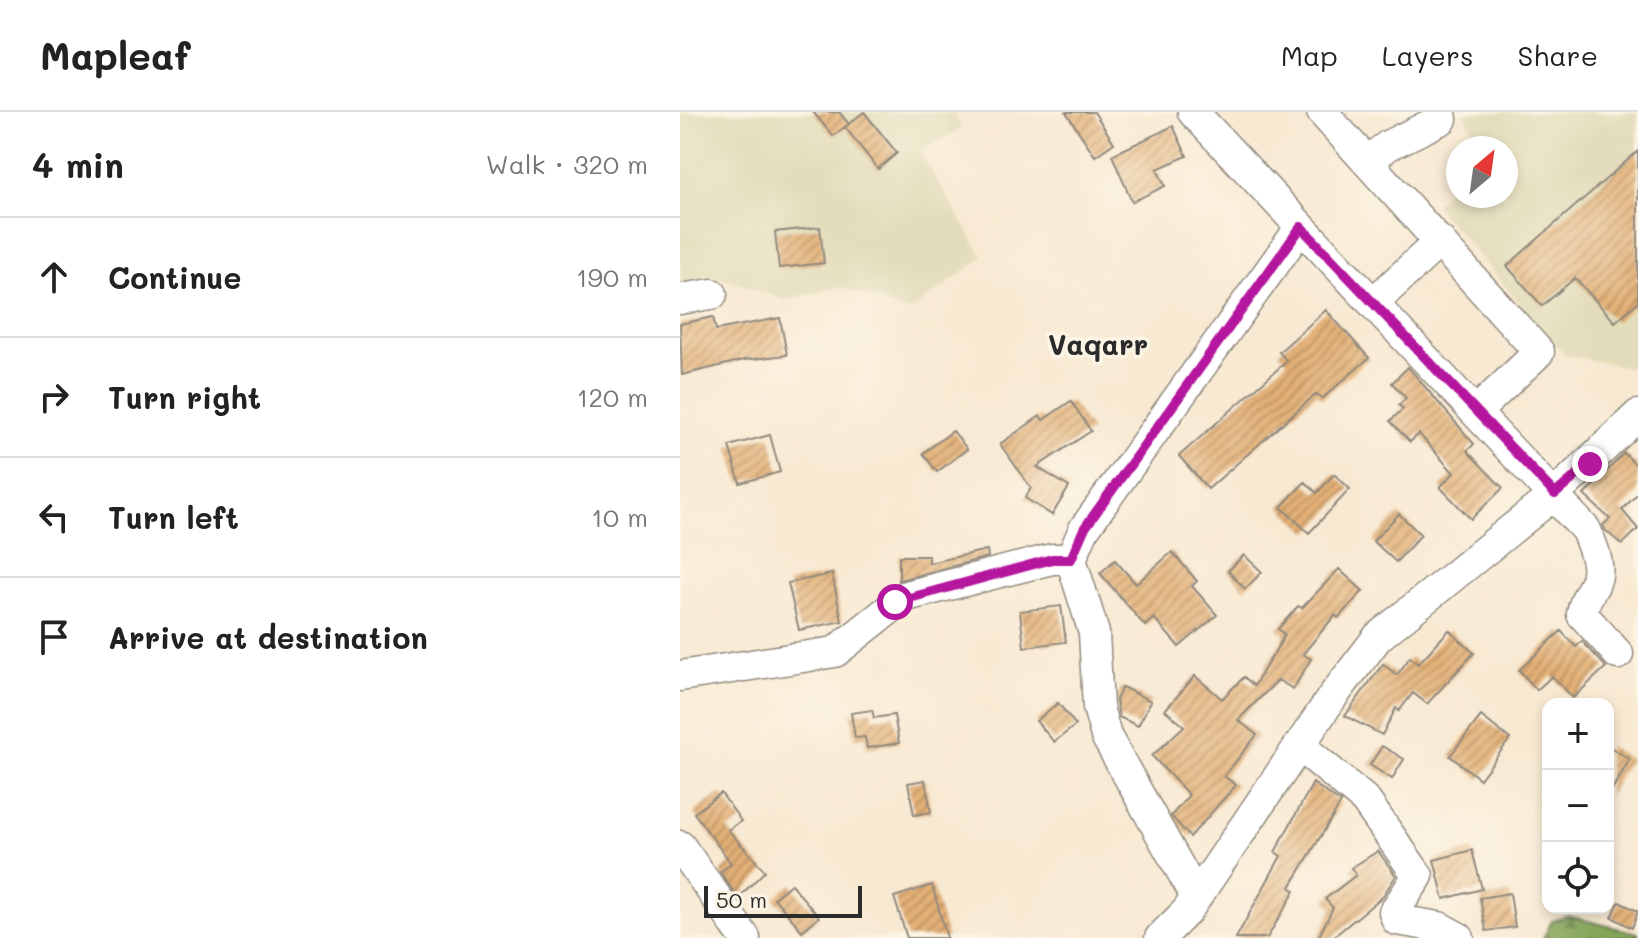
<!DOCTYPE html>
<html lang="en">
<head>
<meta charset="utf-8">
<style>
  :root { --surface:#fff; --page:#f2f2f2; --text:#222; --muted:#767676; --line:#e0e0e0 }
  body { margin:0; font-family:Mali,sans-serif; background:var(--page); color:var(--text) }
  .controls { position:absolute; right:24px; bottom:24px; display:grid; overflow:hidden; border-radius:16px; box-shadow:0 4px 12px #0003 }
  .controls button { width:72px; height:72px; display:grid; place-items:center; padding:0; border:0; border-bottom:2px solid var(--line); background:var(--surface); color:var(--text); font:40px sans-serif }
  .compass { position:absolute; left:766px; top:24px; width:72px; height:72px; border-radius:50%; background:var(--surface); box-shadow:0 4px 12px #0003; rotate:29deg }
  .scale { position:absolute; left:24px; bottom:20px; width:158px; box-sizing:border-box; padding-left:8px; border:4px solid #2b2b2b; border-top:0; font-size:22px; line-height:28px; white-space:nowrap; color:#2b2b2b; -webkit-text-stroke:6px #fcf5e5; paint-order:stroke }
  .stop { position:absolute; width:24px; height:24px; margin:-18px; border:6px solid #b5179e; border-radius:50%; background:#fff }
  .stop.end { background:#b5179e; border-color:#fff; box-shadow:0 2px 8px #0008 }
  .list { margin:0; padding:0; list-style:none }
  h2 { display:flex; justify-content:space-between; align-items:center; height:104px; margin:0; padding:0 32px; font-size:34px }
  h2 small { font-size:26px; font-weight:400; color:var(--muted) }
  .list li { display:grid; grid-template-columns:52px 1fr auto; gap:24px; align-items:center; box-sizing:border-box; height:120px; padding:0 32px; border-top:2px solid var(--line) }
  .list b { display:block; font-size:30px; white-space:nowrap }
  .list em { font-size:26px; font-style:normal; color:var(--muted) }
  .icon { flex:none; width:44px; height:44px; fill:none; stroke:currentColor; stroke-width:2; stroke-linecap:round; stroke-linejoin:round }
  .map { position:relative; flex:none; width:958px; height:826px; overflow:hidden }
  header { display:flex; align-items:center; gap:48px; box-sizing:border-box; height:112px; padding:0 40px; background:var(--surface); border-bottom:2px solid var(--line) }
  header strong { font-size:38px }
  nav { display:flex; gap:44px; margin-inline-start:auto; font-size:28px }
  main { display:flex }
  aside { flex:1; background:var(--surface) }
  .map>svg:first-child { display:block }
  .built { fill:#e2dcba }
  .forest { fill:url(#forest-firs); stroke:#586842; stroke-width:2 }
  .building { fill:url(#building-hatch) }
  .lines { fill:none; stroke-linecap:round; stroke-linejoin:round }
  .minor-casing { stroke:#928a7e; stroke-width:33 }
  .minor { stroke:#fff; stroke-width:30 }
  .route { stroke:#b5179e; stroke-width:10 }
  .labels { text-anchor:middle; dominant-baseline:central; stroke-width:7; stroke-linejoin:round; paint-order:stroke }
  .quarter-label { font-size:28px; font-weight:bold; fill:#2b2b2b; stroke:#fcf5e5 }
</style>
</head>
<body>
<header>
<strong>Mapleaf</strong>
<nav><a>Map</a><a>Layers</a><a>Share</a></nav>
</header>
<main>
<aside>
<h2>4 min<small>Walk · 320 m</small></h2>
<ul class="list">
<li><svg class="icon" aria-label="ahead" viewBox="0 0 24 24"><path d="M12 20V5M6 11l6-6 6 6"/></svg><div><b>Continue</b></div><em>190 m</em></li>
<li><svg class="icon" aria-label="right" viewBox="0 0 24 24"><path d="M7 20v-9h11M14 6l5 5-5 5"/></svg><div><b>Turn right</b></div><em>120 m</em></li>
<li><svg class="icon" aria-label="left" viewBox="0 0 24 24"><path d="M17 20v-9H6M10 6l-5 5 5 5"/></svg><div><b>Turn left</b></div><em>10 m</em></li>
<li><svg class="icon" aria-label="arrive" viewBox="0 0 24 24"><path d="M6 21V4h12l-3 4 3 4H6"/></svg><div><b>Arrive at destination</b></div></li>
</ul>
</aside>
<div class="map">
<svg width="958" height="826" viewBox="0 0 958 826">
  <defs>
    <pattern id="forest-firs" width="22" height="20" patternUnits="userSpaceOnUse" patternTransform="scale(2)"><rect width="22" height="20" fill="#84a459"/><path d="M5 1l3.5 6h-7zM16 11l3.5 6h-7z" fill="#6c864a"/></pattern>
    <pattern id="building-hatch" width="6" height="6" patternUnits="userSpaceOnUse" patternTransform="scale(2)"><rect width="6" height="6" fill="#e3b076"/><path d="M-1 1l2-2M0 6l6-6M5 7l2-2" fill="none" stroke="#b88f61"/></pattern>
  </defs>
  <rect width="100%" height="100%" fill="#fcf5e5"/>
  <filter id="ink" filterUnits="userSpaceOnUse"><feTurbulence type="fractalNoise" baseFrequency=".0125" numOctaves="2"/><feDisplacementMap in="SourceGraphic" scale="16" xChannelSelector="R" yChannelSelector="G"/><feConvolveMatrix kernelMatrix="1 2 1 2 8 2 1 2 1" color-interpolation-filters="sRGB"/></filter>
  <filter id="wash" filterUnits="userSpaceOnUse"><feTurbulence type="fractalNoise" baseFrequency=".006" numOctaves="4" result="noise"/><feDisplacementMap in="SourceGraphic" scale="32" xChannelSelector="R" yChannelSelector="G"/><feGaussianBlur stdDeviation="1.8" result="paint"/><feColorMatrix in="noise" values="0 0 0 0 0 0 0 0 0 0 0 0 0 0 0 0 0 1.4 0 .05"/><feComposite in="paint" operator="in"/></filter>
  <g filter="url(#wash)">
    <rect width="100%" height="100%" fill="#f8e9d2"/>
    <!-- built -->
    <path class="built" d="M0 0H272L282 16 240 40 303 145 229 200 161 175 105 188 32 163 0 171Z
      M784 0H941L896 18 947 0H958V257L885 243 754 92 778 70V84H826V36H802Z"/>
    <!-- forest -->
    <path class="forest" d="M888 804 958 821V826H863L872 809Z"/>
    <g id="blocks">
      <!-- building -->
      <path class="building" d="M133 0H159L169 12 153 24Z
        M184 0 217 41 198 57 165 15Z
        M386 0H414L434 31 415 44Z
        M493 14 507 44 477 57 485 74 452 90 432 43Z
        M958 39V190L935 210 895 166 862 194 827 154Z
        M140 115 144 151 99 156 95 120Z
        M646 198 689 246 643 286 636 282 528 377 499 344 607 249 599 240Z
        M33 205 36 218 100 206 107 243 64 248 2 263 0 212Z
        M728 255 794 332 787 339 823 376 791 407 760 375 774 361 739 322 730 330 710 309 723 297 719 293 726 286 712 271Z
        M391 289 411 319 357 355 389 375 372 403 345 386 351 376 320 332 360 304 363 308Z
        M273 319 287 337 257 360 243 341Z
        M90 323 100 360 60 371 49 334Z
        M944 341 958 355V381L942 398 958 417 942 433 925 418 923 413 930 407 904 383Z
        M654 362 670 377 629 421 601 395 625 370 637 381Z
        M719 402 741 423 716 450 693 429Z
        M307 438 308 445 219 468V444H249V451Z
        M492 440 517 469 512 474 537 503 499 535 474 506 465 514 420 461 435 448 456 472Z
        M564 443 582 460 565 477 548 459Z
        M659 457 683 479 658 506 655 503 623 542 631 547 613 577 598 568 558 608 577 623 544 664 556 673 510 725 491 704 509 683 472 644 504 614 485 598 515 564 542 587 564 565 574 574 605 523 598 517 618 494 622 496Z
        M152 462 162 509 119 518 108 471Z
        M381 494 386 530 344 535 340 499Z
        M769 518 794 541 747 592 733 581 719 599 716 596 702 623 665 604 703 552 717 563 730 545 738 552Z
        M881 519 896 535 902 529 926 555 893 586 872 564 857 578 839 558Z
        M442 575 471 589 458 614 439 605 436 588Z
        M378 591 396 613 374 630 356 609Z
        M192 598 194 606 214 603 219 631 187 636 185 625 175 626 171 601Z
        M801 604 830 627 800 667 770 644Z
        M702 634 724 647 712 667 690 653Z
        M928 634 950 647 928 684Z
        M245 668 251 700 234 703 228 671Z
        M633 671 661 691 610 775 615 779 587 826H556L601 744 595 740Z
        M41 681 61 709 48 718 85 759 58 786 40 760 51 751 14 701Z
        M792 738 802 777 764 787 754 748Z
        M698 739 716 764 702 785 652 826H638L653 796 645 787 676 763 671 756Z
        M111 772 139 805 122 819 94 786Z
        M252 773 267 826H227L214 785Z
        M830 781 835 815 806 819 800 786Z
        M939 790 958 799 952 816 932 805Z"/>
    </g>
  </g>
  <g filter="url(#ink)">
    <use href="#blocks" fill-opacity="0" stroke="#928a7e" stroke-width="2"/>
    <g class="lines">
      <!-- minor casing -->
      <g class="minor-casing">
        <path id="minor" d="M513 0 906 418C912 434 923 455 914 473 908 484 904 489 902 502L938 542
          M642 0 859 240 796 300
          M687 49 709 33 762 7 761 0
          M0 187 32 182
          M693 191 760 129
          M0 564 155 540 226 484 372 447H391
          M619 633 685 688 738 764 714 800 717 808 759 815 779 826
          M0 734 65 826
          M516 785 426 624 418 595 414 521 391 447 404 417 621 115
          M480 826 507 799 653 584 698 525 875 382 958 303"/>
      </g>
      <!-- minor -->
      <use href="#minor" class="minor"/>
    </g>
  </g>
  <g class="lines" filter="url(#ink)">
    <!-- route -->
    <path class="route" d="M215 490 372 447H391L404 417 621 115 875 382 910 352"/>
  </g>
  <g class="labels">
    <!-- quarter labels -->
    <g class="quarter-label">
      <text x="418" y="232">Vaqarr</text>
    </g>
  </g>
</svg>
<div class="controls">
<button>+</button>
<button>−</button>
<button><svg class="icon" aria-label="locate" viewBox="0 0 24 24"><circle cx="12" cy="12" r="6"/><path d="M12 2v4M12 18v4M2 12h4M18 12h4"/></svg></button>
</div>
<svg class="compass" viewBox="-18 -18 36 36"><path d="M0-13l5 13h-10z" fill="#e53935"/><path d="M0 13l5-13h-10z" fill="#767676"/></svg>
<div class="scale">50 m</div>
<div class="stop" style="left:215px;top:490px"></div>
<div class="stop end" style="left:910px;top:352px"></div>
</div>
</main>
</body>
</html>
